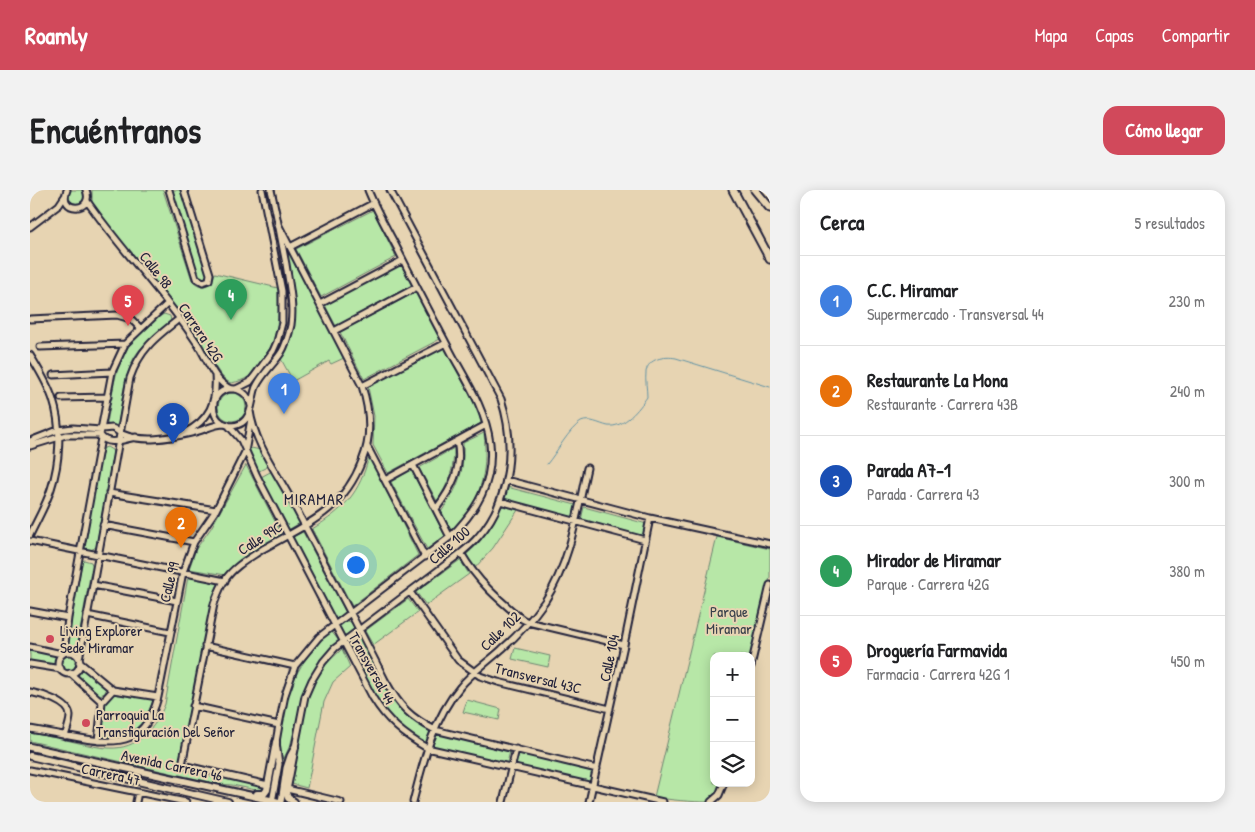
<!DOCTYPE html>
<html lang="es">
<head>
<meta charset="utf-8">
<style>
  :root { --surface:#fff; --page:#f2f2f2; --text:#202124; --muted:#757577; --line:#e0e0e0; --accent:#d1495b }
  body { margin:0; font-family:"Patrick Hand",sans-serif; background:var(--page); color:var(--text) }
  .controls { position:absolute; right:15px; bottom:15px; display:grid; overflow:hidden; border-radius:10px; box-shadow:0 2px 12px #0003 }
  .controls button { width:45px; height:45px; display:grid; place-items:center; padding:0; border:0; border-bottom:1px solid var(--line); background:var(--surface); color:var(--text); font:25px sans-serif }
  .you { position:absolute; left:325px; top:374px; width:18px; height:18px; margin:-12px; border:4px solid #fff; border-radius:50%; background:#1a73e8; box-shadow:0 0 0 8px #1a73e833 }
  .badge { display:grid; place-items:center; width:32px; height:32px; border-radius:50%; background:var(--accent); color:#fff; font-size:16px; font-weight:700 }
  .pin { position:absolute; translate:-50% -41px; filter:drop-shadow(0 1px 2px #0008) }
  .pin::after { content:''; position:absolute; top:26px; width:18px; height:15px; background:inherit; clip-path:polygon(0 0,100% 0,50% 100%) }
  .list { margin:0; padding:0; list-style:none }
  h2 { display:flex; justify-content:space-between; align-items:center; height:65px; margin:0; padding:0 20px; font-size:21px }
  h2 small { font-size:16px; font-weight:400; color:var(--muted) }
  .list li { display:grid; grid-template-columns:32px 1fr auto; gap:15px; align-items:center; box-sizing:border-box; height:90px; padding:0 20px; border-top:1px solid var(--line) }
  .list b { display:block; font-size:19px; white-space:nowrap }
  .list p { margin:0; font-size:16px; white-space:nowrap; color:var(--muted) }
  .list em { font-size:16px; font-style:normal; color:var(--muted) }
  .icon { flex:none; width:28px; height:28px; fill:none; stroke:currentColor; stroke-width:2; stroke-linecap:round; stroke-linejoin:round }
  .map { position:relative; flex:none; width:740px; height:612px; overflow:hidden; border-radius:15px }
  header { display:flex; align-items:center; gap:30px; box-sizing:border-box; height:70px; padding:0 25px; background:var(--accent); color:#fff }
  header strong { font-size:24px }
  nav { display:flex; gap:28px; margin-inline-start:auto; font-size:18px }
  .intro { display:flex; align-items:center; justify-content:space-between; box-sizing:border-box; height:120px; padding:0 30px }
  h1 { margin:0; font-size:35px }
  .button { padding:12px 22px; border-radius:15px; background:var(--accent); color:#fff; font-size:18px; font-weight:700 }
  main { display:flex; gap:30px; padding:0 30px }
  aside { flex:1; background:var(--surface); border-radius:15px; box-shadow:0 2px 12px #0003 }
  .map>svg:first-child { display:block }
  .green { fill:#b7e7a7; stroke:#6c8471 }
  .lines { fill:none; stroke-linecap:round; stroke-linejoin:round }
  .stream { stroke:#6393a5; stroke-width:1 }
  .minor-casing { stroke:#22223b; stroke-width:9 }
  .major-casing { stroke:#22223b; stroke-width:10 }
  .highway-casing { stroke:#22223b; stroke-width:11 }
  .minor { stroke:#e7d4b2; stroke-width:5 }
  .major { stroke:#e7d4b2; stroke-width:6 }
  .highway { stroke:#e7d4b2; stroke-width:7 }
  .poi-dot { fill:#d1495b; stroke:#e7d4b2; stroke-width:2 }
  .labels { text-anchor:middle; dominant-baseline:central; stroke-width:4; stroke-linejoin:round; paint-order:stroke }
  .street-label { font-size:15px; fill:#22223b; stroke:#e7d4b2 }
  .park-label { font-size:15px; fill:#38404b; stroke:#e7d4b2 }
  .poi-label { font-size:15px; fill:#22223b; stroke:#e7d4b2; text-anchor:start }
  .neighbourhood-label { font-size:16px; letter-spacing:1px; fill:#22223b; stroke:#e7d4b2 }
</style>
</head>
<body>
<header>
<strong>Roamly</strong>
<nav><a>Mapa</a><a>Capas</a><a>Compartir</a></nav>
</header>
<div class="intro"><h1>Encuéntranos</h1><a class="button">Cómo llegar</a></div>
<main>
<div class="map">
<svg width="740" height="612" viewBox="0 0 740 612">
  <rect width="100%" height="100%" fill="#e7d4b2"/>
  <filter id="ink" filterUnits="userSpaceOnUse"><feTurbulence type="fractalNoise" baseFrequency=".02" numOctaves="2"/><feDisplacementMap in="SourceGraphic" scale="10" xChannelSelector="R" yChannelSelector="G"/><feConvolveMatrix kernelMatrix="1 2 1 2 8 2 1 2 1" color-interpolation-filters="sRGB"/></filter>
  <g filter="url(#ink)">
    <!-- green -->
    <path class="green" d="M38 0H54L56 3 54 12 49 16 39 13 36 4Z
      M62 0H133L162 90C172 101 182 96 185 83L248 98C249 128 249 150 229 175 219 187 217 190 201 193 190 190 178 163 171 153 139 105 99 62 62 17Z
      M141 0H150L178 85 177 88 173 90 168 87Z
      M343 20 366 67 291 107 266 59Z
      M252 47 314 168 301 174 299 171 263 191 251 169C276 130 261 88 252 47Z
      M372 74 382 95 306 136 295 115Z
      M386 102 410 149 334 189 310 142Z
      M134 124 140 126 141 131C135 141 121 147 112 157 94 176 93 208 88 234L85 236 80 237 77 233C85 192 84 164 118 135 123 131 128 127 134 124Z
      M414 157 448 220 451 233 358 283 343 255 344 226 338 197Z
      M188 217a14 14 0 1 1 28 0a14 14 0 1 1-28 0Z
      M454 243C458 284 451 312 421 341L411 322C429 297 434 283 433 253Z
      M77 257 82 260 83 263 66 357 61 360H57L55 356 71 262 74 258Z
      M221 258 231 260 239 276 227 282 219 262Z
      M424 258C424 279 419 293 407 311L389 278Z
      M339 266 388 365 322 416 282 339C314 320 330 303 339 266Z
      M216 275 252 345 216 366 196 385 159 379 166 359 181 338Z
      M381 280 415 346 397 359 361 292Z
      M242 281 270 333 258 340 231 287Z
      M477 297 546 315 543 327 474 309Z
      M472 316 488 320 463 358 443 380 435 366C454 349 461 338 472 316Z
      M554 317 617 334 614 347 551 330Z
      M273 342 316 423 305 430 262 347Z
      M687 347 740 359V387L721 467V466H684V593H692C689 600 686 609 677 612 664 612 638 610 624 607Z
      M54 370 61 372 62 375 47 457 45 459H41L37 455 52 372Z
      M430 370 439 384 396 415 386 402Z
      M158 387 187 392 190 395 181 414 148 577 235 597 234 599 231 601 202 595 189 594 0 551V543C16 546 33 549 49 553 59 555 69 558 79 558 107 560 126 538 135 514Z
      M378 409 388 422 343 455 335 441Z
      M310 438a7 7 0 1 1 14 0a7 7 0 1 1-14 0Z
      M301 441 309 451 291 471 274 501 261 553 252 573C252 564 250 555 250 546 252 506 270 467 301 441Z
      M328 444 365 511 381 529 401 542 396 553C353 534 337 491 318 452Z
      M485 458 520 466 518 477 482 469Z
      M0 459 27 465 26 474 24 476 0 471Z
      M312 459 320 477 303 492 294 512 277 598 262 594C268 560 272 510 290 481 296 473 305 466 312 459Z
      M31 473a8 8 0 1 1 16 0a8 8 0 1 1-16 0Z
      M51 479 56 480 74 496 76 499 75 503 70 505 67 504 49 487 48 484Z
      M84 502 123 510C115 537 100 548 72 547L74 514Z
      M437 510 471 519 469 530 433 522Z
      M407 544 480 561 477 573 402 557Z
      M488 563 563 581 560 593 485 576Z"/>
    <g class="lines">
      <!-- stream -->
      <path class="stream" d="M517 274C527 262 539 239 551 232 560 228 569 234 578 236 594 238 609 219 617 207 617 199 615 190 616 182 618 168 635 166 646 168L740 197"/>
      <!-- minor casing -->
      <g class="minor-casing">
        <path id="minor" d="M37 0C27 23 65 23 56 0
          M139 0 166 88 173 92 179 90 180 84 154 0
          M57 11C91 60 134 103 167 153 177 168 183 191 201 199
          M0 37 29 15 35 6
          M260 57 344 13
          M290 114 373 70
          M0 129 87 125 101 129 110 138
          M304 141 387 97
          M10 157 95 154
          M0 165C9 180 18 194 23 210 32 237 30 272 21 299 16 315 7 330 0 345
          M23 185 82 182
          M332 196 416 153
          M206 199 220 192 243 161 247 152 252 133V101L232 0
          M31 208 78 207
          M221 216C216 189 179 196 184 221 187 236 206 241 216 229 223 221 222 207 226 197 232 184 243 175 251 163 256 155 259 144 261 135 264 115 259 94 256 74 251 50 247 25 241 0
          M220 221C225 255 248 284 263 313 294 373 326 432 356 492 370 517 380 527 405 540L567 579
          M198 235 211 250 227 286 343 508C357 531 374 545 397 558L633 612
          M72 239 82 238C86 239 88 242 92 244 113 253 139 248 161 243 174 241 182 234 195 234
          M154 243C180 230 187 212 185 185
          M106 247C94 249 78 257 70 245L82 182 95 154 137 114
          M0 251 28 240 43 238 71 240
          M0 256 36 245H70
          M338 258 395 367
          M383 275 420 347
          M355 290 456 235
          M476 290 620 328 740 354
          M79 303 186 320
          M470 311 615 350
          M406 319C422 298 433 278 427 251
          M73 335 164 352
          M0 351 195 391
          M431 363C448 392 467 408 492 429L498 432 594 455
          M63 395 147 411
          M380 402 428 470 450 486 468 492 580 519
          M0 421 38 428
          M57 425 140 442
          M175 456 265 476
          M0 457 32 464
          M28 473a11 11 0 1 1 22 0a11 11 0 1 1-22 0Z
          M34 463 38 428 71 248
          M49 469 63 395 100 188C110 159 126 147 149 129
          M49 472 83 500 128 507
          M0 474 31 479
          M721 476 740 395
          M40 483 72 512
          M0 502C10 504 40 512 40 526 40 532 37 540 35 546
          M72 512 83 500
          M163 516 249 535
          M0 539C17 542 33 545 50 548 91 556 116 552 128 507L153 382 164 352 186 320 215 262 221 229
          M68 551 72 512
          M0 580 156 612
          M238 595 152 575 184 414C187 406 190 397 195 390 204 376 220 368 233 359 277 334 313 321 332 271 342 247 340 221 332 196L248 34
          M257 599 311 612
          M106 612 108 602
          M242 612 249 574 246 552 249 535 255 505 265 476 289 447 420 347C447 320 464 293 460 253 456 221 438 193 423 166 404 130 385 94 367 58 357 39 346 20 338 0
          M251 612 256 578 260 566 265 557 275 506 282 490 293 472 305 458 431 363C437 358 443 353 448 347 481 310 486 254 471 209L360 0
          M383 612C393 572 403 529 430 497 442 482 458 472 472 459 488 445 503 428 515 411 541 371 547 323 557 278
          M473 612 486 559
          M559 612 594 455 620 328
          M681 612 689 605 694 593"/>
      </g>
      <!-- major casing -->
      <g class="major-casing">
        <path id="major" d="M0 557 249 612
          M0 566 198 612
          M227 604H234L237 600 246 552
          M264 612 258 608 256 603 265 557"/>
      </g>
      <!-- highway casing -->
      <g class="highway-casing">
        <path id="highway" d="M703 0 740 69
          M725 0 740 18"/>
      </g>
      <!-- minor -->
      <use href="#minor" class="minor"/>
      <!-- major -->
      <use href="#major" class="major"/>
      <!-- highway -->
      <use href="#highway" class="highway"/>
    </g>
  </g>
  <!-- markers -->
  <g class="poi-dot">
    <circle cx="20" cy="449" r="5"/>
    <circle cx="56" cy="533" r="5"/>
  </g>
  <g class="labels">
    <!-- street labels -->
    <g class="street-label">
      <text transform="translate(126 80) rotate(52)">Calle 98</text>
      <text transform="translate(171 142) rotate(56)">Carrera 42G</text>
      <text transform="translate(230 348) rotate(-32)">Calle 99C</text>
      <text transform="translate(419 355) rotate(-41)">Calle 100</text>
      <text transform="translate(139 392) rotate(-76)">Calle 99</text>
      <text transform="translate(470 441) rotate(-44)">Calle 102</text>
      <text transform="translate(579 468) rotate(-78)">Calle 104</text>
      <text transform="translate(342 478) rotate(61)">Transversal 44</text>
      <text transform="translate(508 488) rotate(14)">Transversal 43C</text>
      <text transform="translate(142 575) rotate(12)">Avenida Carrera 46</text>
      <text transform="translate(81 584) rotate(12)">Carrera 47</text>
    </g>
    <!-- park labels -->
    <g class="park-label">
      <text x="699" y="421">Parque<tspan x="699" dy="17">Miramar</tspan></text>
    </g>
    <!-- poi labels -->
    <g class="poi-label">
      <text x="30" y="440">Living Explorer<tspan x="30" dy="17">Sede Miramar</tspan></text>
      <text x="66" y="524">Parroquia La<tspan x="66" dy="17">Transfiguración Del Señor</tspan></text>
    </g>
    <!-- neighbourhood labels -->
    <g class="neighbourhood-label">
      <text x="284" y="309">MIRAMAR</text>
    </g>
  </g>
</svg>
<div class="controls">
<button>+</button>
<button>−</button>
<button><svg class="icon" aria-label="layers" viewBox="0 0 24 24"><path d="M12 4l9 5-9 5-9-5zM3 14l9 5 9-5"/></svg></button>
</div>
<div class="you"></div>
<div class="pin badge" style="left:254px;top:224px;background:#3f7fe0">1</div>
<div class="pin badge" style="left:151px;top:358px;background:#e8710a">2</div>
<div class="pin badge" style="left:143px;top:254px;background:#1a4fb4">3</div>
<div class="pin badge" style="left:201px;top:130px;background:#2e9e5b">4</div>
<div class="pin badge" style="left:98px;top:136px;background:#e0444e">5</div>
</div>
<aside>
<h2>Cerca<small>5 resultados</small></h2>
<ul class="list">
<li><span class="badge" style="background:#3f7fe0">1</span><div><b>C.C. Miramar</b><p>Supermercado · Transversal 44</p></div><em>230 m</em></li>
<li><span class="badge" style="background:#e8710a">2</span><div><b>Restaurante La Mona</b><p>Restaurante · Carrera 43B</p></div><em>240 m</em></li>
<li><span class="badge" style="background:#1a4fb4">3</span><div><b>Parada A7-1</b><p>Parada · Carrera 43</p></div><em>300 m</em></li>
<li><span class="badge" style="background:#2e9e5b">4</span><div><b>Mirador de Miramar</b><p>Parque · Carrera 42G</p></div><em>380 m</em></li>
<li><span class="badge" style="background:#e0444e">5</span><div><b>Droguería Farmavida</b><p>Farmacia · Carrera 42G 1</p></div><em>450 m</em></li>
</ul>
</aside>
</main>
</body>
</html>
